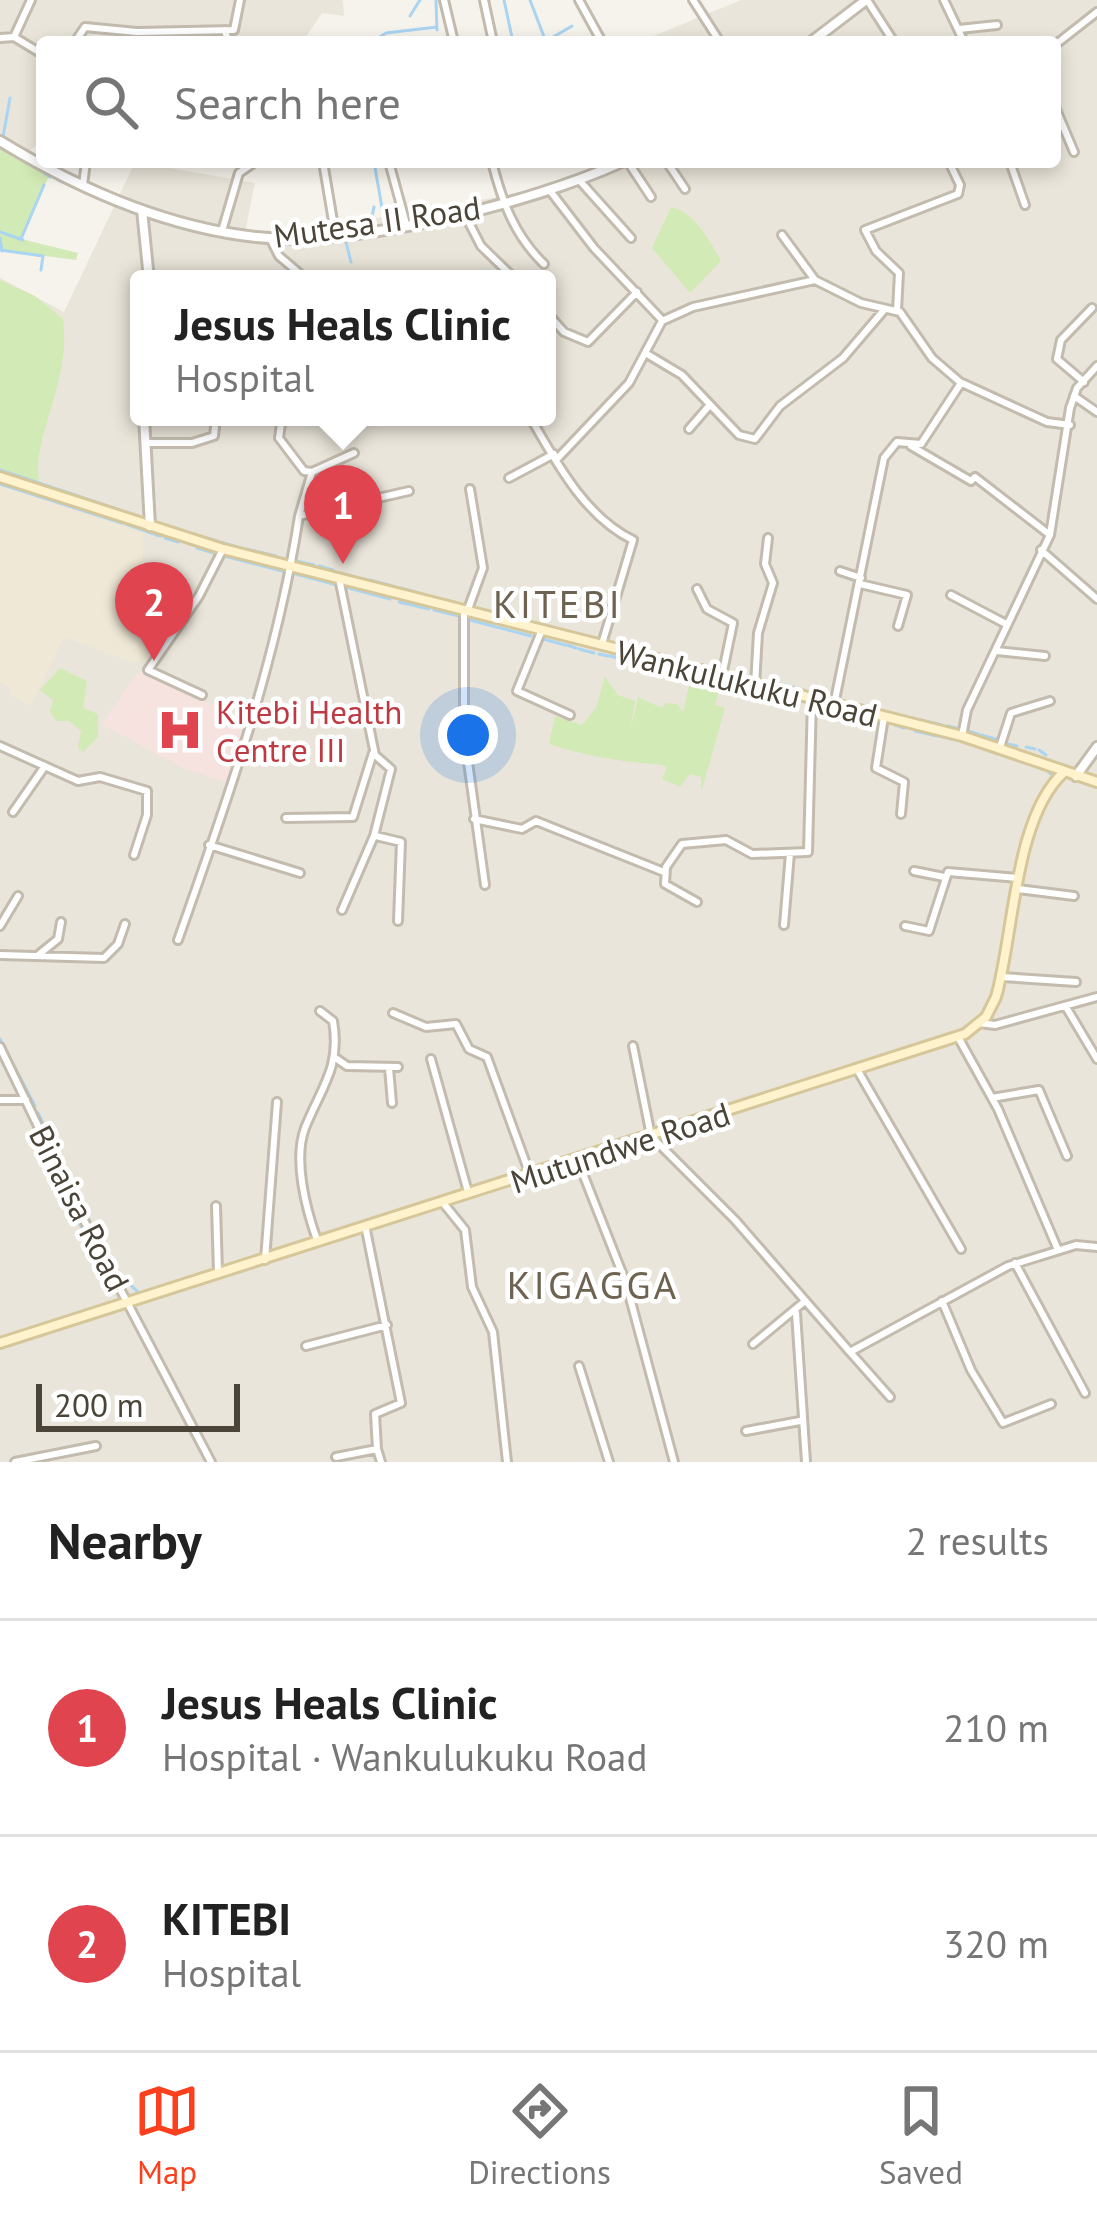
<!DOCTYPE html>
<html lang="en">
<head>
<meta charset="utf-8">
<style>
  :root { --surface:#fff; --page:#f6f6f6; --text:#222; --muted:#767676; --line:#e0e0e0; --accent:#fc3f1d }
  body { margin:0; font-family:"PT Sans",sans-serif; background:var(--page); color:var(--text) }
  .scale { position:absolute; left:36px; bottom:30px; width:204px; box-sizing:border-box; padding-left:12px; border:6px solid #4b4439; border-top:0; font-size:33px; line-height:42px; white-space:nowrap; color:#4b4439; -webkit-text-stroke:9px #fff; paint-order:stroke }
  .you { position:absolute; left:468px; top:735px; width:42px; height:42px; margin:-30px; border:9px solid #fff; border-radius:50%; background:#1a73e8; box-shadow:0 0 0 18px #1a73e833 }
  .badge { display:grid; place-items:center; width:78px; height:78px; border-radius:50%; background:var(--accent); color:#fff; font-size:39px; font-weight:700 }
  .pin { position:absolute; translate:-50% -99px; filter:drop-shadow(0 3px 6px #0008) }
  .pin::after { content:''; position:absolute; top:63px; width:42px; height:36px; background:inherit; clip-path:polygon(0 0,100% 0,50% 100%) }
  .popup { position:absolute; left:130px; top:270px; width:426px; height:156px; box-sizing:border-box; display:grid; place-content:center; border-radius:12px; background:var(--surface); filter:drop-shadow(0 3px 9px #0005); font-size:39px; white-space:nowrap; color:var(--muted) }
  .popup b { font-size:45px; color:var(--text) }
  .popup::after { content:''; position:absolute; left:50%; top:100%; margin-left:-24px; border:24px solid transparent; border-top-color:var(--surface) }
  .list { margin:0; padding:0; list-style:none }
  h2 { display:flex; justify-content:space-between; align-items:center; height:156px; margin:0; padding:0 48px; font-size:51px }
  h2 small { font-size:39px; font-weight:400; color:var(--muted) }
  .list li { display:grid; grid-template-columns:78px 1fr auto; gap:36px; align-items:center; box-sizing:border-box; height:216px; padding:0 48px; border-top:3px solid var(--line) }
  .list b { display:block; font-size:45px; white-space:nowrap }
  .list p { margin:0; font-size:39px; white-space:nowrap; color:var(--muted) }
  .list em { font-size:39px; font-style:normal; color:var(--muted) }
  .icon { flex:none; width:66px; height:66px; fill:none; stroke:currentColor; stroke-width:2; stroke-linecap:round; stroke-linejoin:round }
  .map { position:relative; flex:none; width:1097px; height:1462px; overflow:hidden }
  .search { position:absolute; background:var(--surface); box-shadow:0 6px 18px #0003; left:36px; right:36px; top:36px; height:132px; display:flex; align-items:center; gap:30px; box-sizing:border-box; padding:0 42px; border-radius:12px; color:var(--muted); font-size:45px }
  .sheet { height:588px; background:var(--surface) }
  nav { display:flex; justify-content:space-around; align-items:center; box-sizing:border-box; height:168px; border-top:3px solid var(--line); background:var(--surface); font-size:33px; color:var(--muted) }
  nav a { display:grid; justify-items:center; gap:6px }
  nav .on { color:var(--accent) }
  .map>svg:first-child { display:block }
  .residential { fill:#eae5da; fill-rule:evenodd }
  .education { fill:#efe8d6 }
  .medical { fill:#f6e3e0 }
  .green { fill:#d2eab5 }
  .lines { fill:none; stroke-linecap:round; stroke-linejoin:round }
  .stream { stroke:#a9d4f2; stroke-width:3 }
  .minor-casing { stroke:#c2bbae; stroke-width:12 }
  .tertiary-casing { stroke:#c2bbae; stroke-width:14 }
  .secondary-casing { stroke:#d6c79b; stroke-width:14 }
  .minor { stroke:#fff; stroke-width:6 }
  .tertiary { stroke:#fff; stroke-width:8 }
  .secondary { stroke:#fff3cd; stroke-width:8 }
  .labels { text-anchor:middle; dominant-baseline:central; stroke-width:9; stroke-linejoin:round; paint-order:stroke }
  .street-label { font-size:33px; fill:#4b4439; stroke:#fff }
  .health-label { font-size:33px; fill:#be3a42; stroke:#fff; text-anchor:start }
  .quarter-label { font-size:39px; letter-spacing:3px; fill:#6e6250; stroke:#fff }
</style>
</head>
<body>
<div class="map">
<svg width="1097" height="1462" viewBox="0 0 1097 1462">
  <rect width="100%" height="100%" fill="#f6f3ec"/>
  <!-- residential -->
  <path class="residential" d="M0 0H343L344 16 322 13 303 41 42 42V141L18 160 0 150Z
    M741 0H1097V1462H0V278L64 312 135 162 255 183 245 232H297L554 187 603 168 601 162H1055V42H639ZM139 279H547V417H139Z"/>
  <!-- education -->
  <path class="education" d="M0 486 143 533 142 588 198 594 148 662H131L64 637 31 706 9 694 11 689 0 682Z"/>
  <!-- medical -->
  <path class="medical" d="M140 670 250 722 230 784 179 766 101 724Z"/>
  <!-- green -->
  <path class="green" d="M0 147 49 176 21 239 78 253 76 260 0 250Z
    M671 207C696 213 709 240 721 261L690 293 652 248Z
    M0 280 35 296 63 319C72 381 31 438 39 482L0 468Z
    M60 668 87 681 83 708 98 714V737L83 752 78 747 81 731 69 721H56L50 712 53 700 40 690Z
    M605 677 618 695 635 701 630 733 638 697 662 708 666 703 677 704 683 712 691 677 721 684 715 705 725 708 701 793V777L690 774 680 787 662 779 667 768 662 765C623 761 591 758 549 744L555 716 582 725 596 708Z"/>
  <g class="lines">
    <!-- stream -->
    <path class="stream" d="M436 0 437 30
      M504 0 513 42
      M530 0 546 42
      M410 16 420 0
      M548 40 572 26
      M284 42H286
      M372 42 386 33 437 27
      M388 42 391 41
      M9 141 3 137 10 98
      M15 144 32 155
      M327 162 338 224 366 221
      M374 162 384 219
      M47 163 58 169
      M32 164 50 177
      M58 180 87 193
      M89 185 104 191
      M560 192 620 167
      M116 196 128 200
      M148 207 162 211
      M371 221 374 207
      M0 232 23 240
      M0 238 2 251
      M21 239 44 185
      M346 242 351 262
      M0 250 43 256 41 270
      M0 470 138 516
      M0 484 122 523
      M126 524 154 534
      M159 524 177 529
      M182 531 241 548
      M156 535 161 536
      M165 538 178 542
      M197 548 217 554
      M246 549 276 556
      M224 556 286 572
      M297 561 314 565
      M319 566 333 570
      M292 573 337 585
      M341 573 351 576
      M358 578 365 579
      M370 580 396 587
      M345 587 390 599
      M401 588 428 596
      M399 602 429 609
      M472 607 509 618
      M434 610 459 616
      M466 619 531 636
      M543 639 565 645
      M567 645 576 648
      M579 649 594 653
      M599 654 608 656
      M610 656 689 675
      M726 671 752 677
      M692 676 767 693
      M759 679 772 682
      M777 683 789 686
      M791 687H794
      M797 688 808 692
      M815 694 832 699
      M774 695 781 697
      M785 698 810 703
      M840 701 877 709
      M815 705 877 722
      M881 711 899 715
      M903 716 907 717
      M911 718 916 720
      M921 720 942 725
      M895 725 904 728
      M948 726 960 729
      M915 731 937 736
      M968 731 978 734
      M981 735 999 740
      M939 736 956 740
      M961 741 964 742
      M1008 744 1017 746
      M1026 747 1035 749
      M1039 750 1046 755
      M1044 768 1051 774
      M0 1039 35 1106
      M0 1056 4 1066
      M7 1071 20 1097
      M24 1105 40 1138
      M38 1113 61 1161
      M42 1143 47 1155
      M50 1160 56 1174
      M65 1170 79 1199
      M58 1180 63 1190
      M65 1195 86 1236
      M86 1214 93 1229
      M99 1240 113 1267
      M89 1241 106 1269
      M117 1272 138 1292"/>
    <!-- minor casing -->
    <g class="minor-casing">
      <path id="minor" d="M444 0 454 42
        M484 0 493 42
        M579 0 602 42
        M693 0 720 42
        M867 0 894 42
        M944 0 964 42
        M959 29 997 25
        M225 30 228 42
        M14 37 42 54
        M0 38 14 37 31 0
        M75 42 85 27 137 32 234 30 240 0
        M1055 45 1097 12
        M1055 107 1074 152
        M323 162 335 233
        M389 162 406 224
        M492 162C502 201 514 235 544 264
        M628 162 651 197
        M667 162 685 189
        M1010 162 1025 205
        M580 181 631 238
        M83 185 86 162
        M551 192 594 248 662 320
        M464 213 481 246 515 279
        M222 231 239 173 255 162
        M270 238 279 256 306 279
        M815 280 861 303 900 312 932 358 961 383 921 444 897 442 884 458 834 705
        M897 311 899 273 876 251 865 230 958 194 960 185 949 162
        M547 313 564 332 588 342 637 292
        M647 354 682 375 739 435 755 439 780 406 843 358 884 310
        M1084 382 1057 359 1061 340 1092 308
        M962 383 1047 422 1070 425
        M1074 396 1097 412
        M282 417 279 438 304 471 312 472
        M530 417C556 462 585 517 633 540L602 644
        M689 429 708 407
        M145 443H192L214 436 216 417
        M911 446 971 481 975 477 1050 535
        M557 459 629 383 662 321 693 307 815 280 782 235
        M509 478 554 454
        M299 516 312 472 354 453
        M1041 550 1097 599
        M840 571 861 578
        M339 578 375 755 391 769 374 836 342 910
        M860 584 907 595 898 626
        M697 589 707 609 733 623 722 676
        M951 595 1006 624
        M464 612V733L485 885
        M467 612 483 568 470 489
        M541 632 517 691 570 715
        M997 651 1045 656
        M755 685 758 633 773 583 765 564 768 538
        M202 695 148 670 199 596 223 549
        M884 717 876 768 904 782 901 814
        M962 736 967 710 1050 535 1070 408 1077 388 1097 366
        M0 746 78 781 100 777 147 791V815L134 855
        M1000 747 1011 713 1050 701
        M13 812 45 766
        M286 818 353 817 373 753
        M474 819 522 829 536 821 664 872
        M376 836 401 842 398 921
        M209 845 300 873
        M914 871 944 877
        M1018 889 1074 896
        M697 902 665 884 666 867 682 844 726 840 752 854 808 852 812 699
        M784 925 790 853
        M0 926 18 896
        M905 926 929 931 948 872 1018 878
        M178 940C227 802 277 660 299 516L409 491
        M0 955 104 958 118 944 125 924
        M37 956 58 939 61 922
        M1002 977 1076 982
        M1066 1007 1097 1059
        M393 1013 426 1027 456 1024 469 1049 487 1057 529 1172
        M979 1023 995 1025 1097 997
        M958 1037 998 1109 1058 1250
        M633 1046 651 1136 735 1220 850 1352 1008 1266 1076 1245 1097 1247
        M0 1047 76 1205 211 1462
        M337 1059 347 1066 398 1067
        M431 1059 468 1192
        M389 1068 392 1103
        M858 1071 961 1249
        M992 1098 1039 1090 1067 1156
        M0 1100H26
        M578 1161 626 1283 674 1462
        M444 1204 465 1230 472 1287 493 1332 507 1462
        M216 1206 218 1272
        M317 1240C306 1209 293 1160 305 1128 322 1086 341 1067 333 1021L320 1011
        M265 1260 277 1102
        M1015 1263 1085 1393
        M942 1301 971 1370 1003 1423 1051 1404
        M796 1313 806 1462
        M753 1344 805 1301
        M306 1346 387 1325
        M850 1352 890 1397
        M579 1366 609 1462
        M746 1431 800 1421
        M377 1449 381 1462
        M336 1457 377 1449 375 1414 401 1403 366 1230
        M15 1462 96 1446"/>
    </g>
    <!-- tertiary casing -->
    <g class="tertiary-casing">
      <path id="tertiary" d="M811 42 866 0
        M0 141C77 188 165 227 256 237 354 248 532 203 622 162
        M142 210 149 279
        M144 417 150 526
        M1076 776 1097 747"/>
    </g>
    <!-- secondary casing -->
    <g class="secondary-casing">
      <path id="secondary" d="M0 477 223 549 962 736 1097 782
        M0 1343 965 1034 986 1017 996 997C1014 935 1014 817 1064 772"/>
    </g>
    <!-- minor -->
    <use href="#minor" class="minor"/>
    <!-- tertiary -->
    <use href="#tertiary" class="tertiary"/>
    <!-- secondary -->
    <use href="#secondary" class="secondary"/>
  </g>
  <!-- icons -->
  <defs>
    <g id="hospital-bare" transform="scale(3.6)"><path d="M-5-5h3v3.5h4V-5h3V5h-3V1.5h-4V5h-3Z" fill="#e0444e" stroke="#fff" stroke-width="2.5" paint-order="stroke"/></g>
  </defs>
  <g fill-rule="evenodd">
    <use href="#hospital-bare" x="180" y="730"/>
  </g>
  <g class="labels">
    <!-- street labels -->
    <g class="street-label">
      <text transform="translate(377 221) rotate(-8)">Mutesa II Road</text>
      <text transform="translate(747 683) rotate(14)">Wankulukuku Road</text>
      <text transform="translate(620 1147) rotate(-18)">Mutundwe Road</text>
      <text transform="translate(80 1208) rotate(63)">Binaisa Road</text>
    </g>
    <!-- health labels -->
    <g class="health-label">
      <text x="216" y="711">Kitebi Health<tspan x="216" dy="38">Centre III</tspan></text>
    </g>
    <!-- quarter labels -->
    <g class="quarter-label">
      <text x="558" y="603">KITEBI</text>
      <text x="593" y="1284">KIGAGGA</text>
    </g>
  </g>
</svg>
<div class="scale">200 m</div>
<div class="you"></div>
<div class="pin badge" style="left:343px;top:564px;background:#e0444e">1</div>
<div class="popup"><b>Jesus Heals Clinic</b>Hospital</div>
<div class="pin badge" style="left:154px;top:661px;background:#e0444e">2</div>
<div class="search"><svg class="icon" aria-label="search" viewBox="0 0 24 24"><circle cx="10" cy="10" r="6"/><path d="M15 15l6 6"/></svg>Search here</div>
</div>
<section class="sheet">
<h2>Nearby<small>2 results</small></h2>
<ul class="list">
<li><span class="badge" style="background:#e0444e">1</span><div><b>Jesus Heals Clinic</b><p>Hospital · Wankulukuku Road</p></div><em>210 m</em></li>
<li><span class="badge" style="background:#e0444e">2</span><div><b>KITEBI</b><p>Hospital</p></div><em>320 m</em></li>
</ul>
</section>
<nav>
<a class="on"><svg class="icon" aria-label="map" viewBox="0 0 24 24"><path d="M3 6l6-2 6 2 6-2v14l-6 2-6-2-6 2zM9 4v14M15 6v14"/></svg>Map</a>
<a><svg class="icon" aria-label="directions" viewBox="0 0 24 24"><path d="M12 3l9 9-9 9-9-9zM9 14v-3h6M13 9l2 2-2 2"/></svg>Directions</a>
<a><svg class="icon" aria-label="saved" viewBox="0 0 24 24"><path d="M7 4h10v16l-5-4-5 4z"/></svg>Saved</a>
</nav>
</body>
</html>
